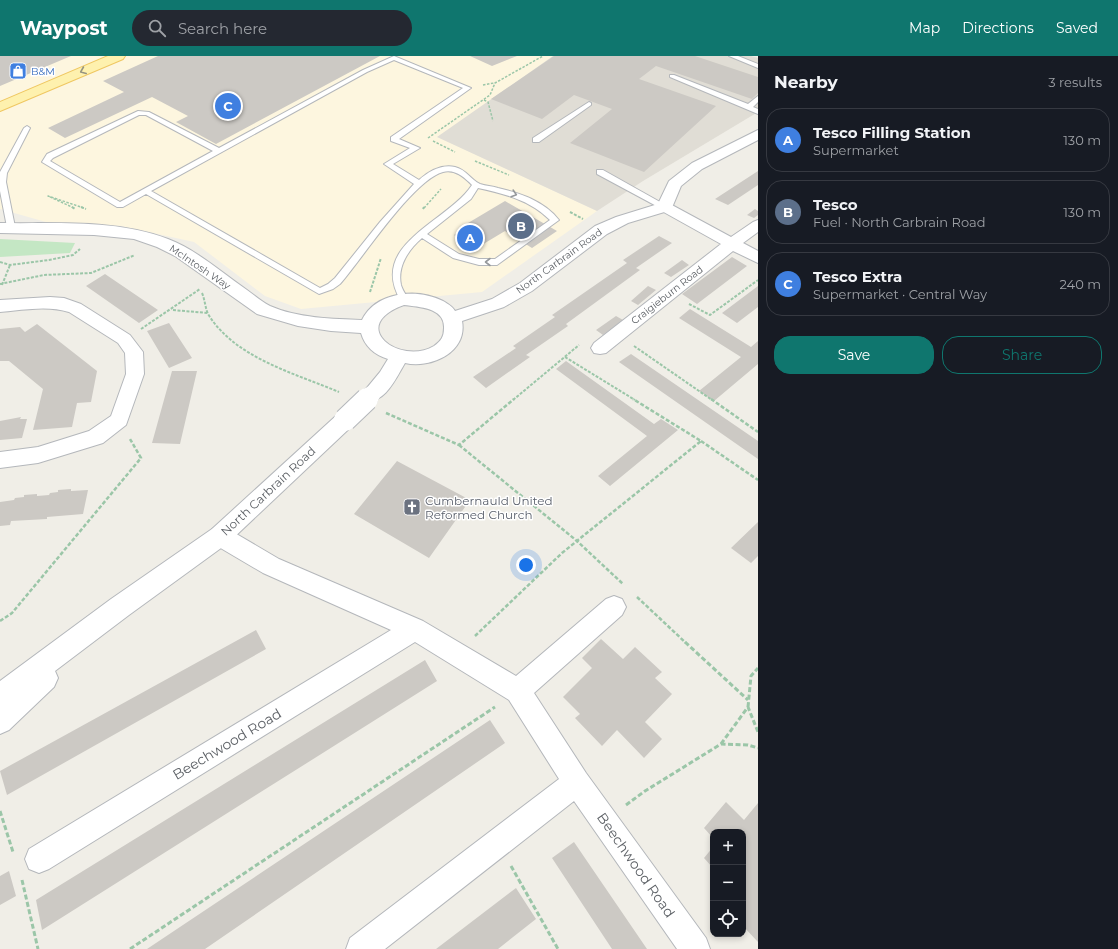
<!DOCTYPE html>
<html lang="en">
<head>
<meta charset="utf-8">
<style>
  :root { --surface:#171b24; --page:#242831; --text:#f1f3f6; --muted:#9ea1a6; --line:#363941; --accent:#0f766e }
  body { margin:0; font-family:Montserrat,sans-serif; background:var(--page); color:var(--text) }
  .controls { position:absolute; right:12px; bottom:12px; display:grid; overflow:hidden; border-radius:8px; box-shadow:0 2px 6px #0003 }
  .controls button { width:36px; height:36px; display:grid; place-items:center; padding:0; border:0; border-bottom:1px solid var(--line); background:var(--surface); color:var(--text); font:20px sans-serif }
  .you { position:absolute; left:526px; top:509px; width:14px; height:14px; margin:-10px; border:3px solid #fff; border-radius:50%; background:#1a73e8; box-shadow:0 0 0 6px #1a73e833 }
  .badge { display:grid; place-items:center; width:26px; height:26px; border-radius:50%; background:var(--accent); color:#fff; font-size:13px; font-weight:700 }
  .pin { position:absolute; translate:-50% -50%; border:2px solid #fff; box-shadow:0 1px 4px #0006 }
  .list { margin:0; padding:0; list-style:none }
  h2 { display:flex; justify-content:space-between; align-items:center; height:52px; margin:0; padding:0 16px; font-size:17px }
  h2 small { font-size:13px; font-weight:400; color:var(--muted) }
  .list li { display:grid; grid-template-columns:26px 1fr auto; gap:12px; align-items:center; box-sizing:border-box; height:64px; margin:0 8px 8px; padding:0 8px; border:1px solid var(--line); border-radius:16px }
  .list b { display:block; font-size:15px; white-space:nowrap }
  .list p { margin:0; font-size:13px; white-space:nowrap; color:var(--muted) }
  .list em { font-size:13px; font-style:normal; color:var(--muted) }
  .actions { display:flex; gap:8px; padding:12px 16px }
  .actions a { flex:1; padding:9px 0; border:1px solid var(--accent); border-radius:16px; text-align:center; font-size:14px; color:var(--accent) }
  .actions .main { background:var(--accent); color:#fff }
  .icon { flex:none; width:22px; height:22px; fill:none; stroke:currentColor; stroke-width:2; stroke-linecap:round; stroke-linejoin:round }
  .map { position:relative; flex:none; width:758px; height:893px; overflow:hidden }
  header { display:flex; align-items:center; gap:24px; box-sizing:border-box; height:56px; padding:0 20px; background:var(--accent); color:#fff }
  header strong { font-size:19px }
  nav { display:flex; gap:22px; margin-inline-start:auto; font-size:14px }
  .search { width:280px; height:36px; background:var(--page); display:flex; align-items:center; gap:10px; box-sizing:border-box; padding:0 14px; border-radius:22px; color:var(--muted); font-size:15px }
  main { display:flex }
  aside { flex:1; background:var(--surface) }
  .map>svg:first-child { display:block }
  .commercial { fill:#fdf6df }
  .education { fill:#e0ddd5 }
  .green { fill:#c4e7c4 }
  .building { fill:#ccc9c4 }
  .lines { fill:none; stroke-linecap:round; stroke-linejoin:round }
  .service-casing { stroke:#b4b7bb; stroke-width:2 }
  .minor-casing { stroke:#b4b7bb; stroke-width:2 }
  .tertiary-casing { stroke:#b4b7bb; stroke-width:2 }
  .primary-casing { stroke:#efc761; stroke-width:2 }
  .path-far3 { stroke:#9bc6a8; stroke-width:1.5; stroke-dasharray:2.5 1.5; stroke-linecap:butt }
  .path-far2 { stroke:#9bc6a8; stroke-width:2; stroke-dasharray:3 1.5; stroke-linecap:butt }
  .path-far1 { stroke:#9bc6a8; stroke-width:2.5; stroke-dasharray:4 2; stroke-linecap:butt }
  .path { stroke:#9bc6a8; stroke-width:3; stroke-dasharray:5 2.5; stroke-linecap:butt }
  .service { fill:#fff; fill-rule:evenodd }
  .minor { fill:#fff; fill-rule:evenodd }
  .tertiary { fill:#fff; fill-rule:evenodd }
  .primary { fill:#fef1ae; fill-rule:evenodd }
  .tertiary-bridge-far1-casing { stroke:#b4b7bb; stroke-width:19; stroke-linecap:butt }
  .tertiary-bridge-casing { stroke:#b4b7bb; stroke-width:24; stroke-linecap:butt }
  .tertiary-bridge-far1 { stroke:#fff; stroke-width:18 }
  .tertiary-bridge { stroke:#fff; stroke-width:22 }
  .oneway { stroke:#969480 }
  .oneway2 { stroke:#96999c }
  .labels { text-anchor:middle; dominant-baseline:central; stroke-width:3; stroke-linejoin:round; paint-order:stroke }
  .far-shop-label { font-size:10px; fill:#366cbe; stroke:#fff; text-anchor:start }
  .far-street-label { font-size:10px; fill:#5e6267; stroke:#fff }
  .street-label { font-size:12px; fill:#5e6267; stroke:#fff }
  .worship-label { font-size:12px; fill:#5b616d; stroke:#fff; text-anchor:start }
  .near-street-label { font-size:14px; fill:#5e6267; stroke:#fff }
</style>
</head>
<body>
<header>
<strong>Waypost</strong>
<div class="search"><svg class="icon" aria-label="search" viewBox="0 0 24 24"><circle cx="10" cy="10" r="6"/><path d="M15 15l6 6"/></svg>Search here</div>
<nav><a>Map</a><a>Directions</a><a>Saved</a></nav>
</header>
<main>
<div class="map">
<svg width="758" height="893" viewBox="0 0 758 893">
  <rect width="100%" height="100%" fill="#f0eee7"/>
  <!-- commercial -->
  <path class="commercial" d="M0 0H558L438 81 597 155 482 236 301 253 265 240 194 186 121 170 46 166 0 153Z"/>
  <!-- education -->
  <path class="education" d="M553 0H751L758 2V56L643 125 597 155 437 81Z"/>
  <!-- green -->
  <path class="green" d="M0 183 75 187 70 197 0 201Z"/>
  <!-- building -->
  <path class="building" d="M0 0H71L0 30Z
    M158 0H380L216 88 176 66 188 60 152 41 65 82 48 72 124 36 103 25Z
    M470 0H517L492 10Z
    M554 0H695L758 21V37L752 43 656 10 639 23 716 50 644 116 570 87 612 53 574 39 542 63 491 43Z
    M758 115V129L728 149 715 143Z
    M505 145 557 175 532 192 505 175 475 193 454 179 466 172 463 170Z
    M755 153 758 155V159L754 162 747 159Z
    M659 180 672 187 636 212 640 214 566 268 568 270 526 299 530 301 486 332 473 321 516 292 513 290 555 261 552 259 627 207 623 204Z
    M732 201 747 210 697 248 682 238Z
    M682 204 689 209 671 221 664 217Z
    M105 218 158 254 139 267 86 230Z
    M648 230 656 234 638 249 631 245Z
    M758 230V251L737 267 722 257Z
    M690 253 751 291 758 285V308L714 345 699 335 741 301 679 262Z
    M616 260 623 264 603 279 596 274Z
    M169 267 192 302 169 312 147 275Z
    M37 268 97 315 91 346 77 347 72 371 33 374 43 333 9 305H0V273L20 271 25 276Z
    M631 298 758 385V403L619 306Z
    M566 305 654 368 661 363 678 374 610 430 598 420 647 380 556 313Z
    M172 315H197L180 388 152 387Z
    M21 361 20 363H27L22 382 0 384V365Z
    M397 405 470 444 429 502 354 458Z
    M71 433V435L88 434 83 458 47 461V463L11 465 10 469 0 470V446L14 444 15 442 24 441V439L37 438V440L49 439 50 437 58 436V434Z
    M758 466V500L751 507 731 492Z
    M256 574 266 593 7 739 0 715Z
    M601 583 623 603 635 591 662 616 655 622 672 638 645 666 662 683 644 702 617 674 602 690 575 662 580 658 563 641 592 612 582 602Z
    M425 604 437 625 42 874 36 844Z
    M490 664 505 687 205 893H147Z
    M726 746 744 764 758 747V886L743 870V850L746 847 743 844V776H713V782L704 772Z
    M574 786 647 893H612L552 802Z
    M713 791V812L704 802Z
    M9 815 16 840 0 849V820Z
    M516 832 536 863 498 893H436Z"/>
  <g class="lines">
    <!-- service casing -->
    <g class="service-casing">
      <path id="service" d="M394 0 471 32 399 83 420 92 393 108 419 124C428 116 441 108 455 111 467 114 471 124 480 128 486 130 492 130 498 132 520 137 544 145 559 164L497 209H479L453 202 422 182C409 193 397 210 401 229 402 233 406 239 408 243L407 245H401C367 188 447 167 472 129 464 121 455 113 443 116 413 124 362 203 340 228L333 233 319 238 146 138 123 151H117L42 106 47 98 138 55 149 56 219 92 363 14ZM394 4 463 32 391 81V85L410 92 384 108 414 128 380 166 335 222 328 228 320 232 151 135 367 16ZM139 59H146L213 95 120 146 50 105 53 102ZM478 132C505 138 530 144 550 164L495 203H479L459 198 427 178 471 143Z
        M729 0H738L758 8V12Z
        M670 19H674L748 48 758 40V46L753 51 758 53V58L670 21Z
        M589 46 591 47V49L539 86H533V82Z
        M27 70 30 72 7 117 6 126 15 171 11 173 7 171 0 135V116L24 72Z
        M597 114H603L669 151 668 153H662L597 118Z"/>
    </g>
    <!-- minor casing -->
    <g class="minor-casing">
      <path id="minor" d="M665 147 670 148 731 181 753 166 758 164V176L743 187 758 195V207L733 195 606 297 600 298 594 297 591 292 594 287 721 188 660 154 658 151 660 148Z
        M50 241 64 242 81 248 130 279 143 296 144 318 126 369 103 387 38 407 0 412V396L38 391 89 375 111 360 126 318 125 297 118 287 69 256C48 249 22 254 0 256V244Z
        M220 471 228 473 279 503 423 565 516 620 606 543 614 540 622 543 626 551 622 559 534 637 586 717 706 882 710 893H677L574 745 385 893H346L350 882 559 723 509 644 415 586 49 813 39 817 29 813 25 803 29 793 391 574 263 517 212 487 209 480 212 473Z"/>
    </g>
    <!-- tertiary casing -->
    <g class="tertiary-casing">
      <path id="tertiary" d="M758 74V84L702 113 681 130 671 154 628 167 607 178 532 235 504 251 462 265C468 296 431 313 405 307 396 322 384 350 364 344L361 339 380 316 388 303C375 299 365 291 361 277L331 275 298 270 257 258 175 200 157 191 134 183 94 179 0 177V167C55 168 116 163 168 183 197 194 222 217 247 234 254 239 262 246 270 250 297 262 333 263 362 264 376 235 418 232 443 245 448 248 452 250 455 255L492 243 520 227 595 170 616 161 658 148 669 125 692 107ZM404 249C420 251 445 252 444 272 444 281 441 285 434 290 400 310 346 270 404 249Z
        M345 356 352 358 355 364 352 370 228 487 129 559 55 615 58 622 54 631 9 674 0 678V625L111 543 212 473 338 358Z"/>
    </g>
    <!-- primary casing -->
    <g class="primary-casing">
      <path id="primary" d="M108 0H125L123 3 0 55V46Z"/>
    </g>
    <!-- path-far3 -->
    <path class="path-far3" d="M483 29 494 27
      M484 44 488 46 493 65
      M428 82 490 39 495 27 543 0
      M433 85 455 96
      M475 105 509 119
      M74 152 48 140 84 152
      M424 152 441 133"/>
    <!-- path-far2 -->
    <path class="path-far2" d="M72 151 75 153
      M81 151 86 153
      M423 153 424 151
      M570 156 583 163
      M0 206 10 209 49 204 73 199 80 193
      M0 228 44 219 91 217 135 199
      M2 229 10 209
      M370 236 381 202
      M202 237C205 244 205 251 208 258 235 302 294 317 339 336
      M689 248 710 259 758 224
      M173 254 208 257
      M141 273 200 233
      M634 290 712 344
      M565 301 635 344
      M513 344 579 289"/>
    <!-- path-far1 -->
    <path class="path-far1" d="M711 343 758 376
      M386 357 459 389 514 343
      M701 385 758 424
      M459 389 577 485 623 528
      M637 541 686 587
      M0 565 12 557 141 402 130 383
      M475 580 562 497 701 385 633 343"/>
    <!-- path -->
    <path class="path" d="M685 586 748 644
      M748 651 751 620 758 612
      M721 688 748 651 758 676
      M626 749 645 735 721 688 748 689 758 692
      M0 755 13 796
      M511 810 558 893
      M22 824 38 893
      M130 893 495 651"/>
    <!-- service -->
    <use href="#service" class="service"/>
    <!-- minor -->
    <use href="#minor" class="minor"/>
    <!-- tertiary -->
    <use href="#tertiary" class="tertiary"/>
    <!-- primary -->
    <use href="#primary" class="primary"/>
    <!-- tertiary-bridge-far1 casing -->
    <g class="tertiary-bridge-far1-casing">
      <path id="tertiary-bridge-far1" d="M366 344 371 339"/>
    </g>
    <!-- tertiary-bridge casing -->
    <g class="tertiary-bridge-casing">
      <path id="tertiary-bridge" d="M345 364 367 343"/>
    </g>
    <!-- tertiary-bridge-far1 -->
    <use href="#tertiary-bridge-far1" class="tertiary-bridge-far1"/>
    <!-- tertiary-bridge -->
    <use href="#tertiary-bridge" class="tertiary-bridge"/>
  </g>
  <!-- one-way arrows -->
  <defs><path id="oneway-chevron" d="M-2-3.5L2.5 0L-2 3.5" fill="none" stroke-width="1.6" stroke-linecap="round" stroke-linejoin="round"/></defs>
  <use class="oneway" href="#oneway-chevron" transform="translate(83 15) rotate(157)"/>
  <g class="oneway2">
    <use href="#oneway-chevron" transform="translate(514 138) rotate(17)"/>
    <use href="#oneway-chevron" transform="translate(488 206) rotate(-180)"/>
  </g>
  <!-- icons -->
  <defs>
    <g id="shop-square" transform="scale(0.9)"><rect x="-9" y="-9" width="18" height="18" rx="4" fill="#3f7fe0" stroke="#fff"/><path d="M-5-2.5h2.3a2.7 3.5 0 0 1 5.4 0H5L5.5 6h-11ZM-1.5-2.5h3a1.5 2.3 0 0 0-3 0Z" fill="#fff"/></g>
    <g id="church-square" transform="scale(0.9)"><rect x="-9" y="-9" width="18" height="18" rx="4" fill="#6b7280" stroke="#fff"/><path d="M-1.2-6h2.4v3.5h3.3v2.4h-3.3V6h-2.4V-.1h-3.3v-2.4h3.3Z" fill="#fff"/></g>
  </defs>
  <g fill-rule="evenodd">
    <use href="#shop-square" x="18" y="15"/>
    <use href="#church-square" x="412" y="451"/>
  </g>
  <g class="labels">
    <!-- far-shop labels -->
    <g class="far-shop-label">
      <text x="31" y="15">B&amp;M</text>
    </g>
    <!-- far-street labels -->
    <g class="far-street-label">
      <text transform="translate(559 205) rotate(-36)">North Carbrain Road</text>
      <text transform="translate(200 211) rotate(34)">McIntosh Way</text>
      <text transform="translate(667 239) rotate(-38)">Craigieburn Road</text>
    </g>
    <!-- street labels -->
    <g class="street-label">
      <text transform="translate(268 435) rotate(-43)">North Carbrain Road</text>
    </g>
    <!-- worship labels -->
    <g class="worship-label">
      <text x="425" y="444">Cumbernauld United<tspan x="425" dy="14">Reformed Church</tspan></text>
    </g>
    <!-- near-street labels -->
    <g class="near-street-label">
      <text transform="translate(227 688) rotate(-31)">Beechwood Road</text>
      <text transform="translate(636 809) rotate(55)">Beechwood Road</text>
    </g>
  </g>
</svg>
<div class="controls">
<button>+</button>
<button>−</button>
<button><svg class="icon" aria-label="locate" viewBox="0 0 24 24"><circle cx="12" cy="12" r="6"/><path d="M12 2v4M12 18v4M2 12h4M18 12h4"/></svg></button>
</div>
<div class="you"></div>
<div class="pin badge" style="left:470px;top:182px;background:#3f7fe0">A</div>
<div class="pin badge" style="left:521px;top:170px;background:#5c6f8a">B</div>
<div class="pin badge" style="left:228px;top:50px;background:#3f7fe0">C</div>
</div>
<aside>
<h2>Nearby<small>3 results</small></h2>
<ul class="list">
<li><span class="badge" style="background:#3f7fe0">A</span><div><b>Tesco Filling Station</b><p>Supermarket</p></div><em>130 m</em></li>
<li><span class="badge" style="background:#5c6f8a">B</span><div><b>Tesco</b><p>Fuel · North Carbrain Road</p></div><em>130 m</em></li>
<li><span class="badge" style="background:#3f7fe0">C</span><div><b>Tesco Extra</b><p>Supermarket · Central Way</p></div><em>240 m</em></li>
</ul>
<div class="actions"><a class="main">Save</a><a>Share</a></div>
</aside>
</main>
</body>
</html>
